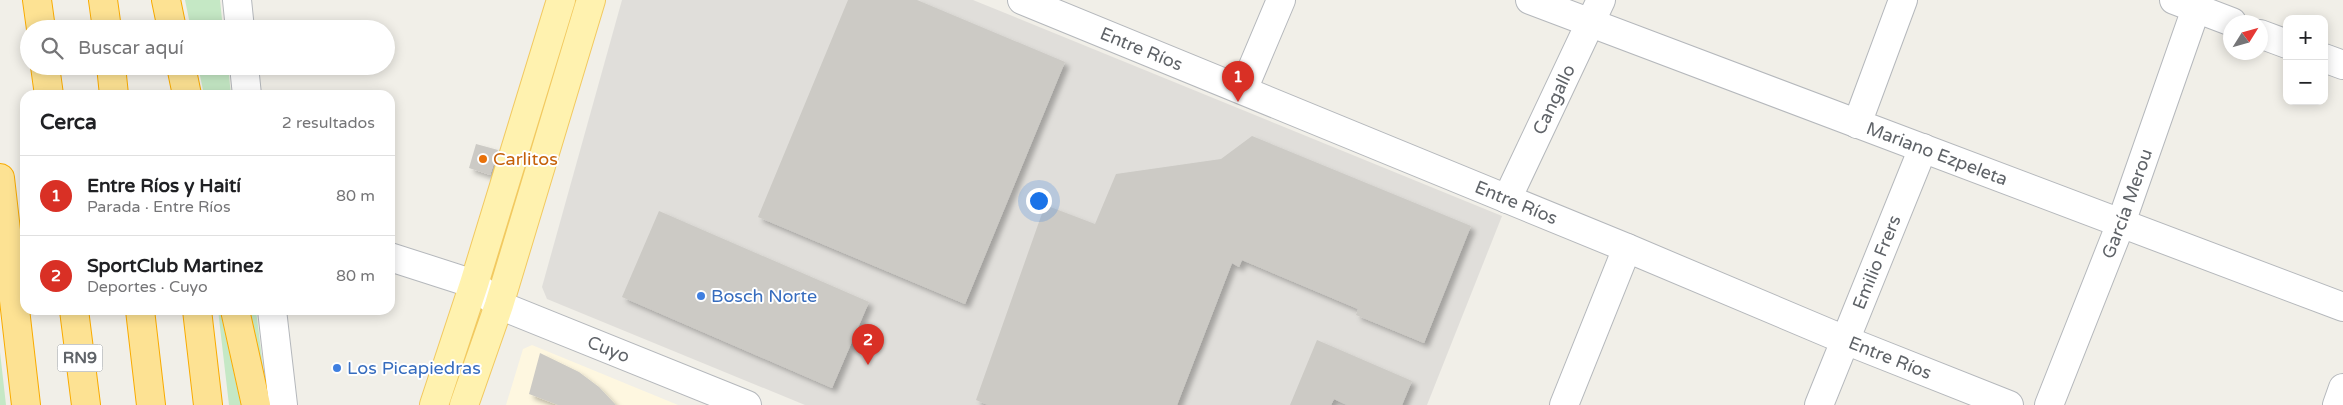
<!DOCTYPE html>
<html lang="es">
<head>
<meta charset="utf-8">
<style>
  :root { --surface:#fff; --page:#f6f6f6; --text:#202124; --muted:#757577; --line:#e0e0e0; --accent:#d93025 }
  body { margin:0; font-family:"Varela Round",sans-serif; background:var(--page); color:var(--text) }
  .controls { position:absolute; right:15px; top:15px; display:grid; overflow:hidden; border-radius:10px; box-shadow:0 2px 12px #0003 }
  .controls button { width:45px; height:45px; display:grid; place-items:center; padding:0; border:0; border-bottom:1px solid var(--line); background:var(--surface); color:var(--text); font:25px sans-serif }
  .compass { position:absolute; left:2223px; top:15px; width:45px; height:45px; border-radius:50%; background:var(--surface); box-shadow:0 2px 12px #0003; rotate:53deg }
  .you { position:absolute; left:1038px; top:200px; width:18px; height:18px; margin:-12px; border:4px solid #fff; border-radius:50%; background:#1a73e8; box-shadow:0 0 0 8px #1a73e833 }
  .badge { display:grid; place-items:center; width:32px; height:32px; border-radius:50%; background:var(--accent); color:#fff; font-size:16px; font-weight:700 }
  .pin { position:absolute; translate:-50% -41px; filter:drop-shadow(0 1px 2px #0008) }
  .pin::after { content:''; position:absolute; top:26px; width:18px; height:15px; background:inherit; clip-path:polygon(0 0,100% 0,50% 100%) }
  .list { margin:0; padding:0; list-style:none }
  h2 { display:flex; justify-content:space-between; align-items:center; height:65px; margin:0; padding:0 20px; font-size:21px }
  h2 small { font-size:16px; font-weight:400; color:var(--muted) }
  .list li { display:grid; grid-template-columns:32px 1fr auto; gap:15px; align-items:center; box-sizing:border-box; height:80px; padding:0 20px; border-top:1px solid var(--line) }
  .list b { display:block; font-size:19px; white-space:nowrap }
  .list p { margin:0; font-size:16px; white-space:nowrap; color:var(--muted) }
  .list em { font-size:16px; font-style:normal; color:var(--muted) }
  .icon { flex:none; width:28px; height:28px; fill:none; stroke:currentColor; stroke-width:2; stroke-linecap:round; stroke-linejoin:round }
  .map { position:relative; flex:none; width:2343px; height:405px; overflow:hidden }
  .search { position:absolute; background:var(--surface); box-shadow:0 2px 12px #0003; left:20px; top:20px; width:375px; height:55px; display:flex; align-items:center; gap:12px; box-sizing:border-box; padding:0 18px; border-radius:28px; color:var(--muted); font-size:19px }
  .panel { position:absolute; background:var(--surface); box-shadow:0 2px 12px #0003; left:20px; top:90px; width:375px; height:225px; border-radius:15px }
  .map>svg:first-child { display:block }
  .commercial { fill:#fef7e0 }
  .industrial { fill:#e0deda }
  .green { fill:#c5e8c5 }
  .building { fill:#cccac5; filter:url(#shadow) }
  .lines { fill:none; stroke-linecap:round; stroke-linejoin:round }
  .minor-casing { stroke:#b5b8bc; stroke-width:30 }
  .major-casing { stroke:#f2c960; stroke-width:30 }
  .highway-casing { stroke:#f9ab00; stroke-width:30 }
  .minor { stroke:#fff; stroke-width:28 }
  .major { stroke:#fff2af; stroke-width:28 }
  .highway { stroke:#fde293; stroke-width:28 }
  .food-dot { fill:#e8710a; stroke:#fff; stroke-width:2 }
  .shop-dot { fill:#3f7fe0; stroke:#fff; stroke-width:2 }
  .labels { text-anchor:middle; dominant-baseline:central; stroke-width:4; stroke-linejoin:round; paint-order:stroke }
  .shield { fill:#fff; stroke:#8f9295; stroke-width:1 }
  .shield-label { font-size:16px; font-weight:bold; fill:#5f6368 }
  .street-label { font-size:18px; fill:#5f6368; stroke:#fff }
  .food-label { font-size:18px; fill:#c56008; stroke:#fff; text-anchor:start }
  .shop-label { font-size:18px; fill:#366cbe; stroke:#fff; text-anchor:start }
</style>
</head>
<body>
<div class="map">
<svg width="2343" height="405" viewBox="0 0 2343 405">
  <defs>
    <filter id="shadow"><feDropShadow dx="4.5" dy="4.5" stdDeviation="2.5" flood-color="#0004"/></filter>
  </defs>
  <rect width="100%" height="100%" fill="#f1efe8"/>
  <!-- commercial -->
  <path class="commercial" d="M532 345 678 405H506L523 349Z"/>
  <!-- industrial -->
  <path class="industrial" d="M622 0H973L1502 216 1427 405H805L547 299 542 287Z"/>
  <!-- green -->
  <path class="green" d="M185 0H220L223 29H191Z
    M198 66H228L231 95H204Z
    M218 310H220L241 405H229Z
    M249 310H256L267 399Z
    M0 352 6 405H0Z"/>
  <!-- building -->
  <path class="building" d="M848 0H917L1065 62 965 304 758 217Z
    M1252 136 1471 226 1424 343 1356 315 1358 309 1242 260 1239 267 1232 263 1177 405H988L976 400 1045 205 1095 224 1116 174 1221 159Z
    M476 144 498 150 490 175 469 168Z
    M659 211 869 302 832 388 622 297Z
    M1317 340 1412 381 1402 405H1347L1334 399 1331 405H1290Z
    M540 353 579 372 599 387 616 405H558L529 394Z"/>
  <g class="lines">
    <!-- minor casing -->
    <g class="minor-casing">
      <g id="minor">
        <path d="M237 0 240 29"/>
        <path id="s1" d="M1022 0 1627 248 1845 340 2009 405"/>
        <path id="s2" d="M1530 0 2343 307"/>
        <path d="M2174 0 2232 22"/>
        <path d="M2260 34 2287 44"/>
        <path d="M2324 58 2343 65"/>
        <path d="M244 66 247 95"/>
        <path d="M1243 90 1281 0"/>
        <path d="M1857 124 1903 0"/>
        <path id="s3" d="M1507 199 1601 0"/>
        <path id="s4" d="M390 257 474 284 499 305 747 405"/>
        <path d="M272 310 283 405"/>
        <path d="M1564 405 1627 248"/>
        <path id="s5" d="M1819 405 1923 148"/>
        <path id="s6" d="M2049 405 2121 223 2199 0"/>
        <path d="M2337 405 2343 388"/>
      </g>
    </g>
    <!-- major casing -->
    <g class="major-casing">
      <path id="major" d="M434 405 474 284 561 0
        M464 405 499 305 591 0"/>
    </g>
    <!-- highway casing -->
    <g class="highway-casing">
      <path id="highway" d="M37 0 41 29
        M103 0 107 29
        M166 0 172 29
        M45 66 49 95
        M111 66 114 95
        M181 66 187 95
        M0 178 26 405
        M74 310 86 405
        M140 310 151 405
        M197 310 208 405
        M235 310 256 405"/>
    </g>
    <!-- minor -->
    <use href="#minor" class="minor"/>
    <!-- major -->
    <use href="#major" class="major"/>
    <!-- highway -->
    <use href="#highway" class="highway"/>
  </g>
  <!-- markers -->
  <circle class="food-dot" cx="483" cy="159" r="5"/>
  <g class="shop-dot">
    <circle cx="701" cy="296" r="5"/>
    <circle cx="337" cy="368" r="5"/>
  </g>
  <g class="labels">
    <!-- shield labels -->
    <rect class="shield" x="57.5" y="344.5" width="45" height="27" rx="4"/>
    <g class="shield-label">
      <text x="80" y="358">RN9</text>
    </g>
    <!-- street labels -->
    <g class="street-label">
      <text stroke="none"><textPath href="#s1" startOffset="129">Entre Ríos</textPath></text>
      <text stroke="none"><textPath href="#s3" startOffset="110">Cangallo</textPath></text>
      <text stroke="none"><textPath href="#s2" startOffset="435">Mariano Ezpeleta</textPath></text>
      <text stroke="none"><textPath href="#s1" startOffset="534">Entre Ríos</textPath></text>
      <text stroke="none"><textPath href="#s6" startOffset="216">García Merou</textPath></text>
      <text stroke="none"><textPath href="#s5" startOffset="154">Emilio Frers</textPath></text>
      <text stroke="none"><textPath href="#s4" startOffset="239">Cuyo</textPath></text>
      <text stroke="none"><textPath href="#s1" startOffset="939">Entre Ríos</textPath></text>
    </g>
    <!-- food labels -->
    <g class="food-label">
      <text x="493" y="159">Carlitos</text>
    </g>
    <!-- shop labels -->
    <g class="shop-label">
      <text x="711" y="296">Bosch Norte</text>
      <text x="347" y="368">Los Picapiedras</text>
    </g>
  </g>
</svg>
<div class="controls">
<button>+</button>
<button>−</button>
</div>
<svg class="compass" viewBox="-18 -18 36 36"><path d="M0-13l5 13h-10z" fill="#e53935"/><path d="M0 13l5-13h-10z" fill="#757577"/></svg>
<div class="you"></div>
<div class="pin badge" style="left:1238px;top:102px">1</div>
<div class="pin badge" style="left:868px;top:365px">2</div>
<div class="search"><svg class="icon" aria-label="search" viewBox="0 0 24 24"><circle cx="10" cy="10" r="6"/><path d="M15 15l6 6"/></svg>Buscar aquí</div>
<section class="panel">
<h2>Cerca<small>2 resultados</small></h2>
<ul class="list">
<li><span class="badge">1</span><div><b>Entre Ríos y Haití</b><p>Parada · Entre Ríos</p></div><em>80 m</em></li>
<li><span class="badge">2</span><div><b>SportClub Martinez</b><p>Deportes · Cuyo</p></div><em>80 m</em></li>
</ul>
</section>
</div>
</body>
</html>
